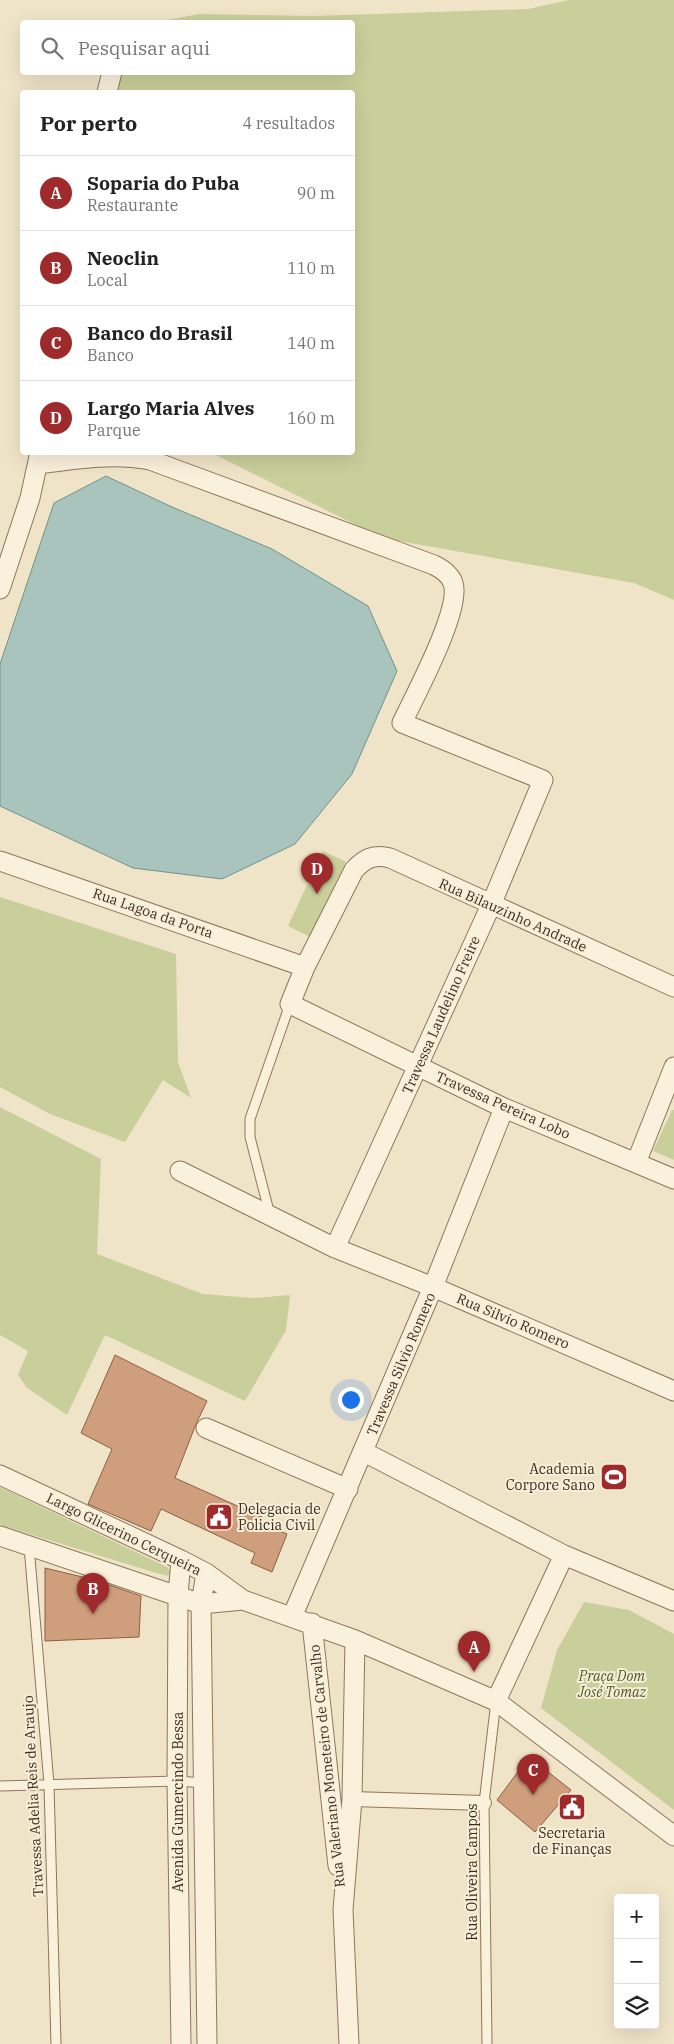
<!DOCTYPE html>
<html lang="pt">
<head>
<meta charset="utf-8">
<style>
  :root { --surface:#fff; --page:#f6f6f6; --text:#222; --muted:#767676; --line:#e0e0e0; --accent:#9e2a2b }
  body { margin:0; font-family:"IBM Plex Serif",serif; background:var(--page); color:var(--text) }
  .controls { position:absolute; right:15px; bottom:15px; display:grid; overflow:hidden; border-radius:5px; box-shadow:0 5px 20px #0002 }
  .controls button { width:45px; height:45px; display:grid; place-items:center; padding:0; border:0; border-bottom:1px solid var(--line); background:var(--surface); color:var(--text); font:25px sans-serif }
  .you { position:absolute; left:350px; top:1399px; width:18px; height:18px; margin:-12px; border:4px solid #fff; border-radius:50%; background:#1a73e8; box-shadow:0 0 0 8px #1a73e833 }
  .badge { display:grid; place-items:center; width:32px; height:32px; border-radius:50%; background:var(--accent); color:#fff; font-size:16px; font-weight:700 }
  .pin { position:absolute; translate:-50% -41px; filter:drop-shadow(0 1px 2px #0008) }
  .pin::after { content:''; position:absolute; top:26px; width:18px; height:15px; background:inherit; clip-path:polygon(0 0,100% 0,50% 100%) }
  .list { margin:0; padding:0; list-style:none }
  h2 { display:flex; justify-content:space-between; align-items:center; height:65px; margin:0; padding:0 20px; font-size:21px }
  h2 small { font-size:16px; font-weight:400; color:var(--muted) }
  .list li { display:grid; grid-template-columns:32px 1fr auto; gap:15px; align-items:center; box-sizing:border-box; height:75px; padding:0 20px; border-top:1px solid var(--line) }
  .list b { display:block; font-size:19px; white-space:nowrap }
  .list p { margin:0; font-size:16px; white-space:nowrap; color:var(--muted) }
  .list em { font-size:16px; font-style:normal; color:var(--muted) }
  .icon { flex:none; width:28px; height:28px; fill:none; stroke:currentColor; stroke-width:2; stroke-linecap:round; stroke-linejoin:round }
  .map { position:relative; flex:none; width:674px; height:2044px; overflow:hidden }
  .search { position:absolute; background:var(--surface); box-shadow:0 5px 20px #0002; left:20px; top:20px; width:335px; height:55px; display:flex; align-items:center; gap:12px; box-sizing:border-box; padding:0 18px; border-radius:5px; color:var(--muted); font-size:19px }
  .panel { position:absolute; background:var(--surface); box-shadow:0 5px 20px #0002; left:20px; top:90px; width:335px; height:365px; border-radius:5px }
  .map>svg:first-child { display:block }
  .green { fill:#c9cf9b }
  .water { fill:#a9c4bc; stroke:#6f938a }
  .building { fill:#cf9f7d; stroke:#8d5f41 }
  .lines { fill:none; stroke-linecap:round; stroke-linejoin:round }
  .service-casing { stroke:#8d765c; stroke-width:11 }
  .pedestrian-casing { stroke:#8d765c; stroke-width:16 }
  .minor-casing { stroke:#8d765c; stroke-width:21 }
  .service { stroke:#faf1dc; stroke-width:9 }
  .pedestrian { stroke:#faf1dc; stroke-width:14 }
  .minor { stroke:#faf1dc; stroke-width:19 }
  .labels { text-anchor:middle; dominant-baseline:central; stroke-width:4; stroke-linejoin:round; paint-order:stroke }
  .street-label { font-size:14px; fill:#3d2e20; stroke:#f7eed8 }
  .poi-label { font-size:14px; fill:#3d2e20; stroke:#f7eed8; text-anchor:end }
  .park-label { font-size:14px; font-style:italic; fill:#4d5a26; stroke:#f7eed8 }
</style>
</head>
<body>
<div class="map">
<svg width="674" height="2044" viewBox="0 0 674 2044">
  <rect width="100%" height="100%" fill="#f0e4c8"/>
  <!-- green -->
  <path class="green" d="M569 0H674V600L634 583 382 538 212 453 352 452V92H110L114 73 352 72V22H157L199 14 314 16 528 9Z
    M323 851 346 862 310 937 288 926Z
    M0 897 176 954 178 1062 191 1098 163 1080 125 1142 50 1114 0 1087Z
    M0 1107 101 1159 97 1254 203 1294 253 1298 290 1295 286 1330 245 1401 105 1335 67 1415 27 1388 18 1375 28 1351 0 1335Z
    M672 1110H674V1160L653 1151Z
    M0 1487 167 1567 171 1572 168 1576 156 1573 0 1525Z
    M584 1602 629 1610 674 1634V1810L541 1708 557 1650Z"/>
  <!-- water -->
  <path class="water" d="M106 476 172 507 272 549 368 606 397 671 352 774 295 844 222 879 133 868 0 806V664L54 503Z"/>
  <!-- building -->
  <path class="building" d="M115 1355 207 1401 196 1424 175 1478 262 1517 259 1522 287 1534 272 1572 251 1563 255 1553 161 1509 151 1531 88 1504 112 1449 81 1433Z
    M45 1568 95 1580 141 1596 139 1637 45 1641Z
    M529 1757 571 1790 535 1832 497 1800Z"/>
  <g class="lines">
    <!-- service casing -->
    <g class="service-casing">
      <path id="service" d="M270 1215 250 1137V1119L290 1004
        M29 1546 49 1784 56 2044
        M0 1786 177 1781 204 1783
        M487 2044 484 1803 496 1701"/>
    </g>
    <!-- pedestrian casing -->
    <g class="pedestrian-casing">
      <path id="pedestrian" d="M352 1799 484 1803"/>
    </g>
    <!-- minor casing -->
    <g class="minor-casing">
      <path id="minor" d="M107 92 112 72
        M38 464C76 459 113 453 150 460L434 565C442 569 450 574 453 583 462 609 415 695 402 723L543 780 491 905 335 1248
        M0 589 30 498 40 452
        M0 861 305 967
        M674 1067 636 1163 674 1179
        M636 1163 504 1108 290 1004 305 967 354 870C365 858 374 854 390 858L674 987
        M180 1171 335 1248 433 1287 674 1391
        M206 1428 348 1489
        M364 1452 564 1555
        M0 1475 181 1560 206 1573 243 1600 355 1640 496 1701
        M0 1536 201 1604 243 1600
        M206 1573 201 1604 207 2044
        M674 1601 564 1555 496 1701 674 1836
        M292 1617 433 1287 504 1108
        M312 1623 338 1866
        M181 2044 177 1781 178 1595 181 1560
        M349 2044 343 1910 352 1799 355 1640"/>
    </g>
    <!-- service -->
    <use href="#service" class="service"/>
    <!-- pedestrian -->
    <use href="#pedestrian" class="pedestrian"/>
    <!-- minor -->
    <use href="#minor" class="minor"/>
  </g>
  <!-- icons -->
  <defs>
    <g id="stadium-square" transform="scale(1.4375)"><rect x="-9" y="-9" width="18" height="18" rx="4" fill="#9e2a2b" stroke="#f7eed8"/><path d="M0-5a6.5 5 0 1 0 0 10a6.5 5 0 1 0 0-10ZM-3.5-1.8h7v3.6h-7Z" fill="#fff"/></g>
    <g id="civic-square" transform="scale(1.4375)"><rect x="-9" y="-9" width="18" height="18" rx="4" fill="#9e2a2b" stroke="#f7eed8"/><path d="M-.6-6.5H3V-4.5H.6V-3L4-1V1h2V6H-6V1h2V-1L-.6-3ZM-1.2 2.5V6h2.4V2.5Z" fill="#fff"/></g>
  </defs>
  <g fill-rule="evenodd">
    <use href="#stadium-square" x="614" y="1477"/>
    <use href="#civic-square" x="219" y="1517"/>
    <use href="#civic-square" x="572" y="1807"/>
  </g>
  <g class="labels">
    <!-- street labels -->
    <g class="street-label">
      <text transform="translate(153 913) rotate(19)">Rua Lagoa da Porta</text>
      <text transform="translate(513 915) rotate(24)">Rua Bilauzinho Andrade</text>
      <text transform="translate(441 1015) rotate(-66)">Travessa Laudelino Freire</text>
      <text transform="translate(503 1105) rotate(24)">Travessa Pereira Lobo</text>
      <text transform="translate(513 1321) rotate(23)">Rua Silvio Romero</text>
      <text transform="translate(401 1364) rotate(-67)">Travessa Silvio Romero</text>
      <text transform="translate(124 1534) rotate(26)">Largo Glicerino Cerqueira</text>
      <text transform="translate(327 1766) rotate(-96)">Rua Valeriano Moneteiro de Carvalho</text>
      <text transform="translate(33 1796) rotate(-93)">Travessa Adelia Reis de Araujo</text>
      <text transform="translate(178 1802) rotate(-90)">Avenida Gumercindo Bessa</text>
      <text transform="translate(472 1872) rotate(-90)">Rua Oliveira Campos</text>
    </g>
    <!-- poi labels -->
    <g class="poi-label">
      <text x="595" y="1469">Academia<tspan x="595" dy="16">Corpore Sano</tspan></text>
      <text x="238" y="1509" text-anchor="start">Delegacia de<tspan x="238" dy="16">Policia Civil</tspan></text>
      <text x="572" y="1833" text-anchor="middle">Secretaria<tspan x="572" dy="16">de Finanças</tspan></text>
    </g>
    <!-- park labels -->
    <g class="park-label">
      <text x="612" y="1676">Praça Dom<tspan x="612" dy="16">José Tomaz</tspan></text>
    </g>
  </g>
</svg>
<div class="controls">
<button>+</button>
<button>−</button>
<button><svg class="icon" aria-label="layers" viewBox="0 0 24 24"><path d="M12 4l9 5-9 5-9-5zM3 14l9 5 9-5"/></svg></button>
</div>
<div class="you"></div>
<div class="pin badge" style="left:474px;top:1672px">A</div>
<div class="pin badge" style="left:93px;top:1614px">B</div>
<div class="pin badge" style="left:533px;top:1795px">C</div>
<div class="pin badge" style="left:317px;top:894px">D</div>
<div class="search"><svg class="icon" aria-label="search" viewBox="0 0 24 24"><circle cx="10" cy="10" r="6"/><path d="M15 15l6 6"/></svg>Pesquisar aqui</div>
<section class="panel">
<h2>Por perto<small>4 resultados</small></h2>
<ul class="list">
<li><span class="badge">A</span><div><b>Soparia do Puba</b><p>Restaurante</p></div><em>90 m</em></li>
<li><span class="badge">B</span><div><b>Neoclin</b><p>Local</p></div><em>110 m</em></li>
<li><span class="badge">C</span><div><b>Banco do Brasil</b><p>Banco</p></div><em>140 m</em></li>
<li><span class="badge">D</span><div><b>Largo Maria Alves</b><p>Parque</p></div><em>160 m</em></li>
</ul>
</section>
</div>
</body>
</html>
